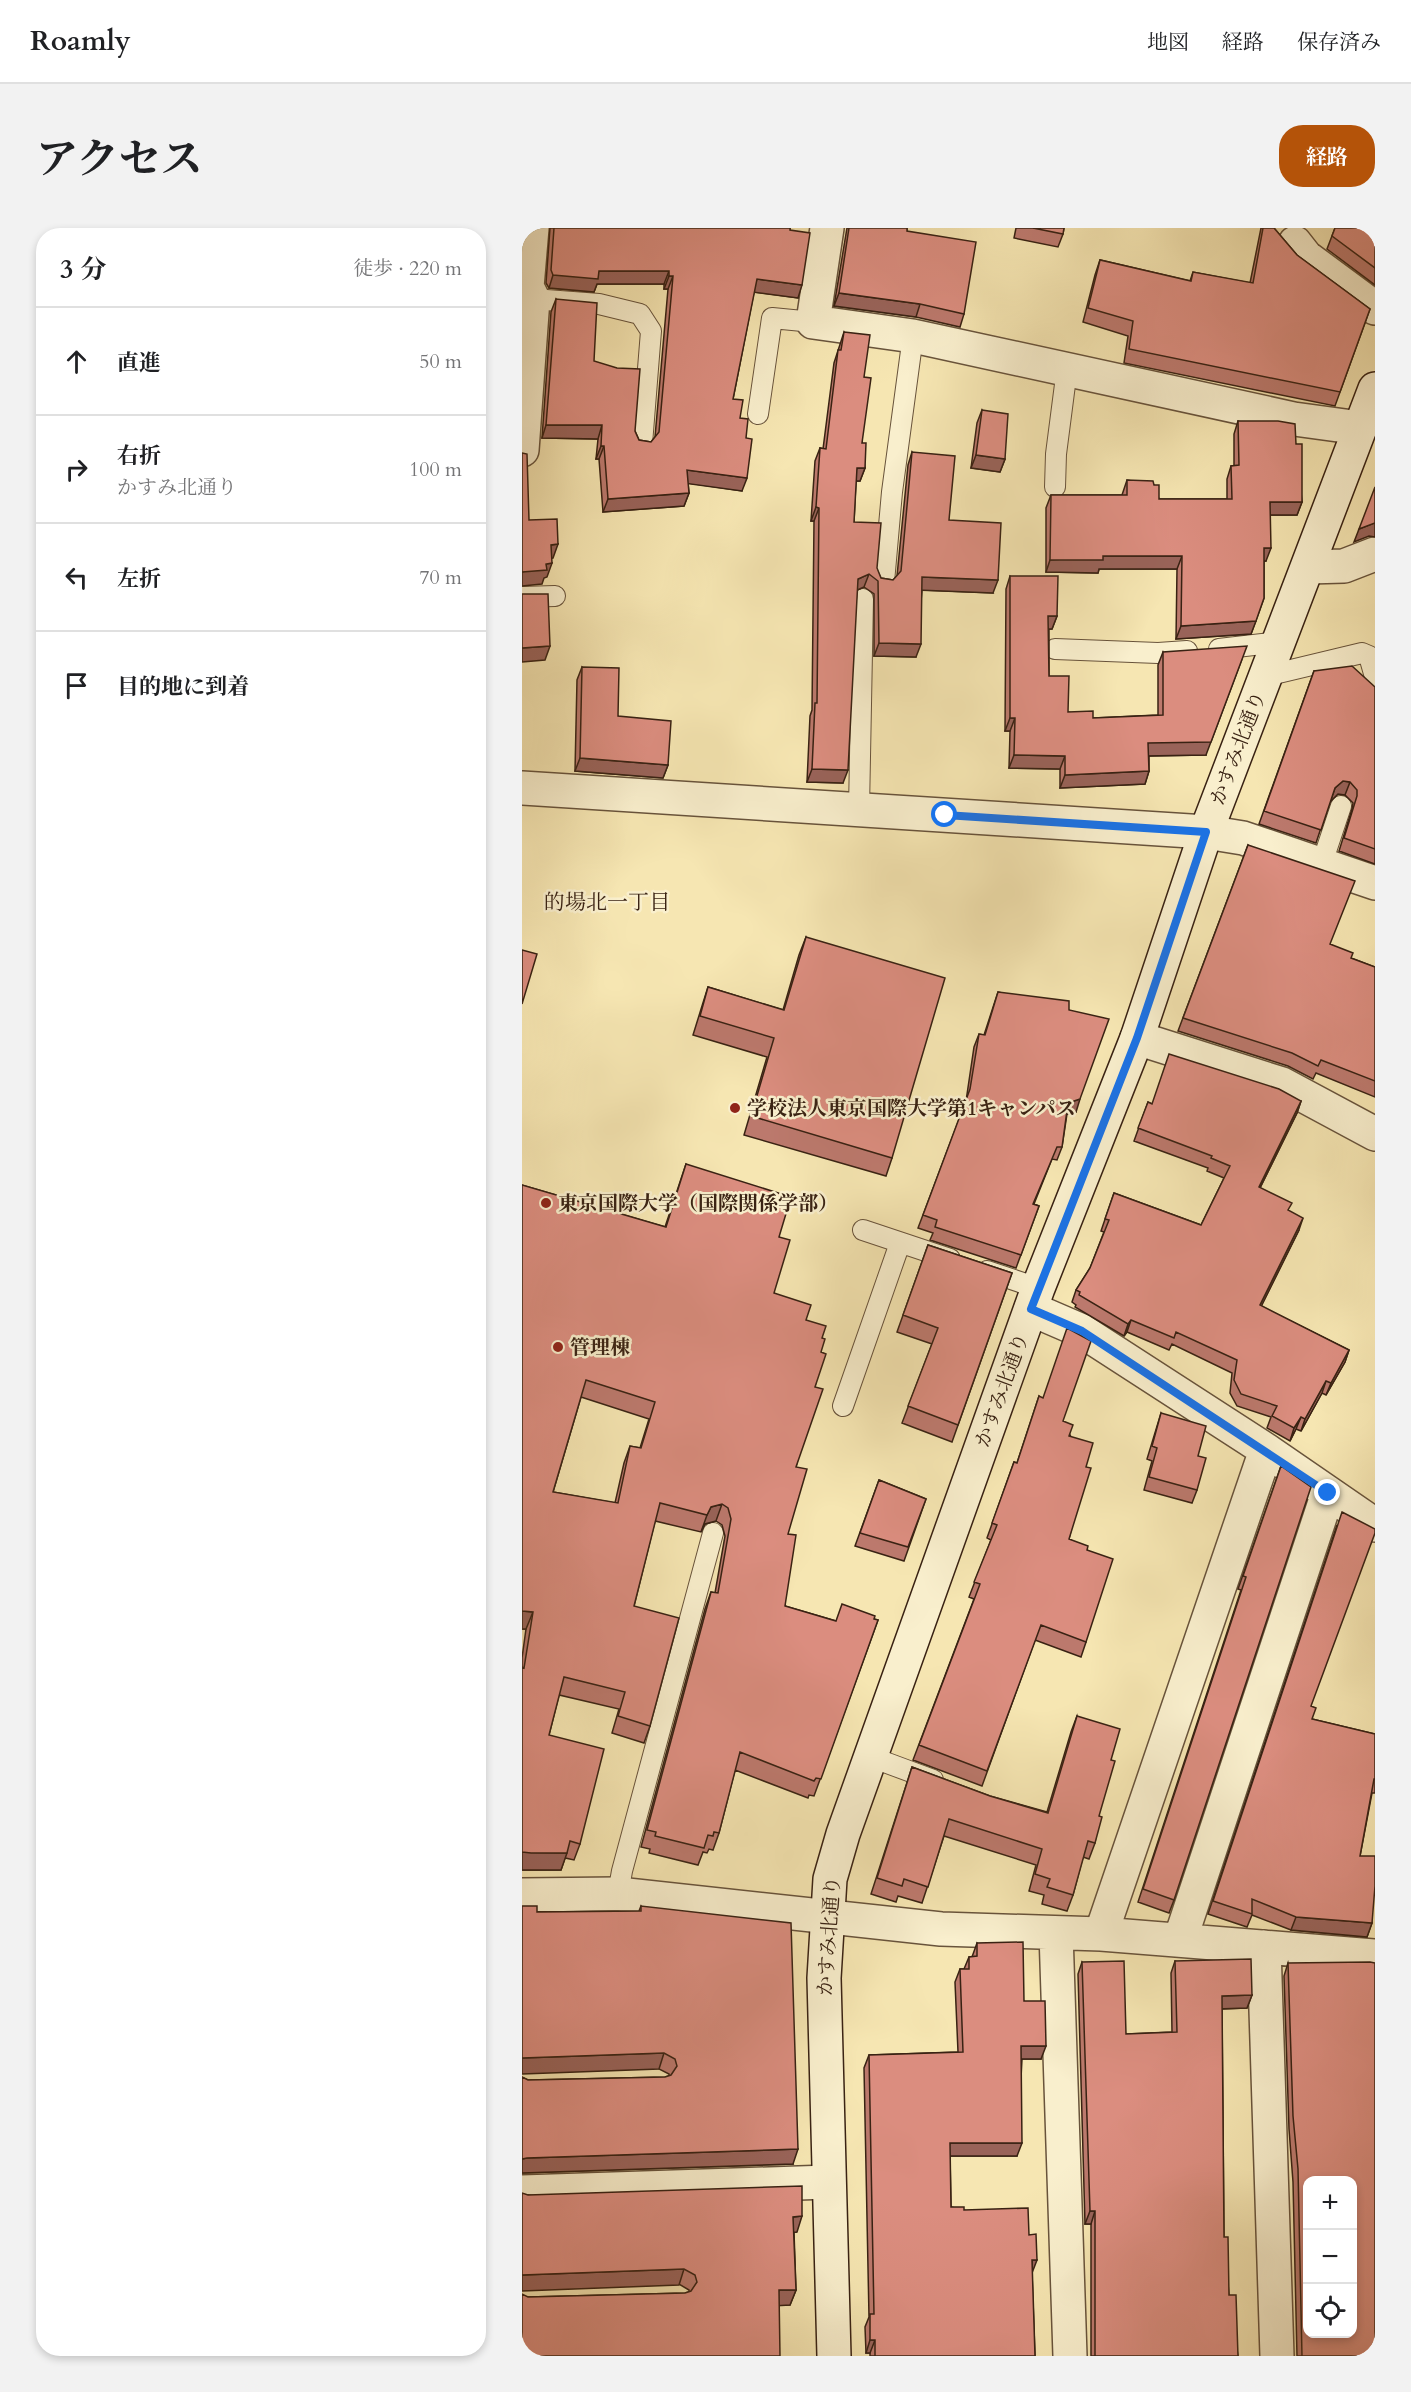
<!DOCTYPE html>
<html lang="ja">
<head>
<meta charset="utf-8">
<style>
  :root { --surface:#fff; --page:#f2f2f2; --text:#202124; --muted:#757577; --line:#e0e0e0; --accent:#b45309 }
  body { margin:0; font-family:Cardo,"Noto Serif JP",serif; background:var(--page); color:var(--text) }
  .controls { position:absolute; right:18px; bottom:18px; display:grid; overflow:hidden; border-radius:12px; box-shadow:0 3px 9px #0003 }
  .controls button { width:54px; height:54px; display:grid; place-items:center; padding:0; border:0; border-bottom:2px solid var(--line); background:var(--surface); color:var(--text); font:30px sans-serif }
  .stop { position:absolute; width:18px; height:18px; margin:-14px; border:4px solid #1a73e8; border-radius:50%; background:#fff }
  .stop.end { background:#1a73e8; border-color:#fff; box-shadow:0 2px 6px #0008 }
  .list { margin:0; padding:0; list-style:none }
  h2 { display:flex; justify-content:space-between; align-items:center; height:78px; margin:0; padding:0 24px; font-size:26px }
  h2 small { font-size:20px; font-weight:400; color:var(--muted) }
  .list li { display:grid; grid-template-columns:39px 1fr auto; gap:18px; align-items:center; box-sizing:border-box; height:108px; padding:0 24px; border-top:2px solid var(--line) }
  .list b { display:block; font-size:22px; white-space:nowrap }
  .list p { margin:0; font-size:20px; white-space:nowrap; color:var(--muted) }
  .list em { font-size:20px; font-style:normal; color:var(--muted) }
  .icon { flex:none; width:33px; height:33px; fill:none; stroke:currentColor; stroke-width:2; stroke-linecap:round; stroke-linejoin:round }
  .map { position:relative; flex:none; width:853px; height:2128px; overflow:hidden; border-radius:24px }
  header { display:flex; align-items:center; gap:36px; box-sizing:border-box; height:84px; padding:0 30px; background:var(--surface); border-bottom:2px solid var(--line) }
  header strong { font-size:28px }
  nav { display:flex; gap:33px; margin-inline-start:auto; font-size:21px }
  .intro { display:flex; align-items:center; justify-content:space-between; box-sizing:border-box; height:144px; padding:0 36px }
  h1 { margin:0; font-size:42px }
  .button { padding:15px 27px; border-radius:24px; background:var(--accent); color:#fff; font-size:21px; font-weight:700 }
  main { display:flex; gap:36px; padding:0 36px }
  aside { flex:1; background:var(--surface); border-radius:24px; box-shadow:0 3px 9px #0003 }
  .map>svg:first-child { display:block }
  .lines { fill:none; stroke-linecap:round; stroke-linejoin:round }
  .lane-casing { stroke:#68533b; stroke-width:22 }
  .street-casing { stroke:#68533b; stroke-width:36 }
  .secondary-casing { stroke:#392213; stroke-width:36 }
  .lane { stroke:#f9efcd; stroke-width:20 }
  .street { stroke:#f9efcd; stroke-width:33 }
  .secondary { stroke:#f9efcd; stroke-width:33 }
  .wall { fill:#bc796d; stroke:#392213; stroke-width:1.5; fill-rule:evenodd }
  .shaded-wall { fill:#996359; stroke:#392213; stroke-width:1.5 }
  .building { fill:#db8d7f; stroke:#392213; stroke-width:1.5; fill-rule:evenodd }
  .route { stroke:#1a73e8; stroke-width:8 }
  .poi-dot { fill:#8f2418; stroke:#f9efcd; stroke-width:2 }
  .labels { text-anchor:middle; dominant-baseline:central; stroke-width:5; stroke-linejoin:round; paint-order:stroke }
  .street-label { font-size:20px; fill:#392213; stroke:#f9efcd }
  .poi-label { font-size:20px; font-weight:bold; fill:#392213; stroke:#f9efcd; text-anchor:start }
  .neighbourhood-label { font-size:21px; fill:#392213; stroke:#f9efcd }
</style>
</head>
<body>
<header>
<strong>Roamly</strong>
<nav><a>地図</a><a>経路</a><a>保存済み</a></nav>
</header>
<div class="intro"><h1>アクセス</h1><a class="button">経路</a></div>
<main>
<aside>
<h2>3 分<small>徒歩 · 220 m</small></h2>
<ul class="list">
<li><svg class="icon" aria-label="ahead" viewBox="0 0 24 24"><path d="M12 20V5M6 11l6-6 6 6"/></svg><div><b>直進</b></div><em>50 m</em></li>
<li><svg class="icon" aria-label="right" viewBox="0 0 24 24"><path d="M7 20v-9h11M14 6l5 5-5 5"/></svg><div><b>右折</b><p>かすみ北通り</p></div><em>100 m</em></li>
<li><svg class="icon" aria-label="left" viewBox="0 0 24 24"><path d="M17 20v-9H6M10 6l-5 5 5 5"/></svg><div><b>左折</b></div><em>70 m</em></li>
<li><svg class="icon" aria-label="arrive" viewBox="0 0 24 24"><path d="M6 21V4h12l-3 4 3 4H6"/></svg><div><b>目的地に到着</b></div></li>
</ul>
</aside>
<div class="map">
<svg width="853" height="2128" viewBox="0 0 853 2128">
  <rect width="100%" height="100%" fill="#f6e6b2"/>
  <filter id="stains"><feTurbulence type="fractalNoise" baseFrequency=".00333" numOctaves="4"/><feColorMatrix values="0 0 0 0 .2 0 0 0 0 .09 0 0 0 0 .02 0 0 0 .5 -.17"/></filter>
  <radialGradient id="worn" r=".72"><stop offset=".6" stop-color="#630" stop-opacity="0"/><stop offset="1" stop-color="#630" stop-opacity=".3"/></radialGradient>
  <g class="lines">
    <!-- lane casing -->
    <g class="lane-casing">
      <path id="lane" d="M11 71 77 76 118 86 129 103 120 216
        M236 186 250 90 291 94
        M533 259 534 226 545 141
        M362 354 370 264 391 108
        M0 369 33 368
        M533 421 636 425 665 423
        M697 421 757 414
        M744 448 840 425 847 428 853 449
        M337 581 341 371
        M800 635 819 578
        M341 1002 428 1031
        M465 1043 516 1060
        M321 1178 378 1015
        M349 1529 411 1552
        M96 1666 100 1643 191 1305"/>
    </g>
    <!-- street casing -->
    <g class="street-casing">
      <path id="street" d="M305 0 291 94 391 108 772 191 838 200
        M773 15 784 29 853 80
        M0 222 11 71 5 59 10 0
        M786 339 822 338 853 326
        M0 560 684 604 721 610 853 655
        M615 810 760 856 853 906
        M509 1081 560 1103 744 1222 853 1297
        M0 1667 96 1666 419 1701 579 1706 853 1728
        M534 1705 548 2128
        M579 1706 744 1222
        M658 1712 806 1265
        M742 1719 755 2128
        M0 1964 306 1954"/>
    </g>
    <!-- secondary casing -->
    <g class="secondary-casing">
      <path id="secondary" d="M312 2128 302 1750 308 1651 321 1606 516 1060 615 810 684 604 853 161"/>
    </g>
    <!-- lane -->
    <use href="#lane" class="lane"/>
    <!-- street -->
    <use href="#street" class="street"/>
    <!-- secondary -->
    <use href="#secondary" class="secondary"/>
  </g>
  <!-- wall -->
  <path class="wall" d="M28 0H268L276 70 232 64 211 171 224 210 220 263 166 255 167 265 162 278 81 284 77 231H74L76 211 20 210 29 84 34 71 113 203 117 212 129 214 133 209 146 61H142V56H75L72 64 27 60 24 55Z
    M325 0H385V3L442 86 438 99 394 89 312 78Z
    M494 0H542L541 6 536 19 492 10Z
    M739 0H752L775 27 848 81 813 178 602 135 606 108 561 94 573 47 578 32 668 53 671 44 728 55Z
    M813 0H853V57L805 21Z
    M322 104 342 149 340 215 343 240 338 253H334L332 294 359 350 371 352 375 348 386 237 390 224 427 292 471 365 400 362 394 429 352 428V366L342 359 335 362 321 555 285 554 288 488 290 482 292 293H289L293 233 298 220 301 221 312 135Z
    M460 182 483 231 478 244 449 240 455 195Z
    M716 193 774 216 780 274 775 287H748L744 333H742V370L729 406 654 411 655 341H577L576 345 524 344V280L529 267H600L605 252 632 257 637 271H705V251L709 238H712V206Z
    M488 348 535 388 530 401H527V448L546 484 571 490 636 487V437L641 424 684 527 627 528V543L623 556 538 560V541L487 540 488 503H483L484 361Z
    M60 439 96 488 146 537 141 550 53 543 55 452Z
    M792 443 853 459V636L817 623 830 581 831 575 823 567 816 566 808 573 794 615 737 596Z
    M726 617 808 716 829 730 853 739V869L794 845 791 851 766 838 656 803Z
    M284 709 370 930 364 948 222 907 245 829 171 807 180 778 186 759 261 782 277 727Z
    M476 764 547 782 554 884 545 886 540 919 535 932 530 931 512 976 517 978 494 1040 408 1012 411 1005 396 1000 444 873 452 819 457 806 462 807Z
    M779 873 775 885 738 960 767 983 777 1002 739 1078 827 1122 823 1134 804 1167 800 1165 779 1203 774 1201 768 1213 745 1200 749 1189 715 1178 708 1165 710 1145 650 1116 647 1122 605 1104 602 1108 553 1079 554 1077 550 1074 554 1062 568 1040 582 1004 579 1003 592 965 679 997 702 950 685 943 686 940 612 913 626 874 630 876Z
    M164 936 257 1009 252 1065 284 1092 300 1110 299 1124 293 1159 274 1239 266 1306 263 1378 314 1393 352 1391 356 1392 292 1568 287 1567 286 1570 213 1542 197 1605 191 1622 187 1621 185 1625 181 1624 176 1637 127 1625 128 1621 119 1619 183 1381 189 1364 193 1365 203 1308 200 1297 194 1293 183 1296 179 1304 133 1293 112 1378 128 1498 122 1515 90 1505 97 1481 37 1467 27 1507 58 1616 52 1632 43 1630 39 1642H0V1430L4 1401H0V957L143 999ZM59 1169 127 1191 118 1220 108 1218 102 1235 93 1275 31 1264Z
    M406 1017 490 1045 430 1214 380 1195 410 1116 375 1104Z
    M517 1168 541 1193 564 1239 547 1311 565 1322 564 1414 559 1429 513 1412 460 1558 391 1532 452 1371 447 1369 469 1312 465 1310 492 1234 495 1235Z
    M639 1185 675 1262 670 1275 622 1262 630 1233 625 1231Z
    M759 1238 652 1672 647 1685 616 1674 719 1362 716 1361Z
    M357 1252 404 1271 382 1333 333 1318Z
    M815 1297 789 1478 790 1491 853 1506V1565H850L838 1628 850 1695 845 1709 769 1702 730 1687 725 1699 686 1686Z
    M555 1488 577 1588 573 1615 567 1631 561 1629 551 1667 545 1683 520 1676 522 1667 507 1663 514 1637 422 1608 400 1675 376 1668 374 1674 349 1666 390 1539 468 1568 525 1584 549 1504Z
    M119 1678 271 1936 0 1945V1849L6 1852 143 1849 147 1848V1846L137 1841 15 1684 117 1683Z
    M455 1715 502 1773 519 1831H500L495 1928H428L429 1979 442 1982 507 2007 510 2045 513 2128H348V2125H344L343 2099 347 2089 342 1840 347 1827 436 1824 433 1754 438 1741H442L447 1729H450Z
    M653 1733 730 1767 725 1780 700 1781 702 2009 707 2067 716 2128H569V1996H563L556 1746 560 1734 604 1806 650 1804 649 1745Z
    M766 1735 853 2128H775L771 1954 767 1901 762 1748Z
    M6 1967 275 2004H272L274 2062 268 2077 6 2069 163 2065 167 2064V2062Z"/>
  <!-- shaded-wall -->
  <path class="shaded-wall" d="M77 43H147L142 56H75L72 64 27 60 31 47Z
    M147 48H151L146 61H142Z
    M235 51 280 57 276 70 230 64Z
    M317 65 398 76 394 89 312 78Z
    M24 197H80L76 211 20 210Z
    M79 218H82L77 231H74Z
    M454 227 483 231 478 244 449 240Z
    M335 240H343L338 253H330Z
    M165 242 225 250 220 263 161 255Z
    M167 265 162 278 81 284 86 271Z
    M748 274H780L775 287H744Z
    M294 279 297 280 292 293H289Z
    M852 295H853V309L847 308 832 314 837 301Z
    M36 316 31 330 23 331 29 317Z
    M742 320H749L744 333H737Z
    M581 328H660L655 341H577L576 345 524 344 528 332Z
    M30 335 25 349 22 350 20 356 0 358V344L24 336Z
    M347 346 342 359 331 364 336 351Z
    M400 349 476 352 471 365 395 362Z
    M526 388H535L530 401H522Z
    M734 393 729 406 654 411 659 398Z
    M357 415 399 416 394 429 352 428Z
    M28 418 23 432 0 434V420Z
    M720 431 684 527 621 528 626 515Z
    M488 490H493L488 503H483Z
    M492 527 543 528 538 541 487 540Z
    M58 530 146 537 141 550 53 543Z
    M290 541 326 542 321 555 285 554Z
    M627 543 623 556 538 560 543 547Z
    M821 553 828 554 823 567 816 566 808 574 813 560Z
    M558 871 554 884 542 887 546 875Z
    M779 873 775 885 732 972 737 959Z
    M781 990 777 1002 734 1089 738 1077Z
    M609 1092 605 1104 602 1108 606 1096Z
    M827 1122 823 1134 804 1167 809 1155Z
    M804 1153 800 1165 779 1203 783 1191Z
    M779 1189 774 1201 768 1213 772 1200Z
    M200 1276 194 1293 183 1296 179 1304 185 1287 189 1279Z
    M0 1383 11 1384 4 1401H0Z
    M0 1624 45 1625 39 1642H0Z
    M774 1689 850 1695 845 1709 769 1702Z
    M730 1767 725 1780 695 1781 700 1768Z
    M499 1818H524L519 1831H495Z
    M142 1825 137 1841 0 1846V1830Z
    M428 1915H500L495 1928H423Z
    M276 1921 271 1936 0 1945V1931L5 1930Z
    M568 1983H573L569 1996H563Z
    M280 1988 275 2004 266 2005 271 1989Z
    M510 2032H515L510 2045Z
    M162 2041 157 2057 0 2063V2047Z
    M257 2062H274L268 2077 251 2078Z
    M348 2112H353L348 2125H344Z"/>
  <!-- building -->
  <path class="building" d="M32 0H268V2L288 5 280 57 235 51 211 171 221 172 218 190 226 191 224 210 230 211 225 250 165 242 167 265 86 271 82 218H79L80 197H24L34 71 75 75 72 133 95 140 118 141 113 203 117 212 129 214 137 204 151 48H147V43H77L76 51 31 47 29 42Z
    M327 0H385V3L454 14 442 86 398 76 317 65Z
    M511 0H542L541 6Z
    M741 0H752L775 27 848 81 818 164 607 121 611 93 566 80 578 32 669 53 671 44 731 55Z
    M813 0H853V40L810 8Z
    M322 104 348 107 342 149 349 150 340 215H344L343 240H335L332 294 359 295 355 340 359 350 371 352 379 343 390 224 433 228 427 292 479 295 476 352 400 349 399 416 357 415 356 353 347 346 336 351 326 542 290 541 293 475H295L297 280 294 279 298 220 304 221 316 122H319Z
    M460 182 486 186 483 231 454 227Z
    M716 193H756L773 196 774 216H780V274H748L749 320H742V370L734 393 659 398 660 328H581V332H528L529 267H605V252L631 253 632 257H637V271H710L709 238 717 237Z
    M0 225 5 226 7 292 35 291 36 316 29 317 30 335 24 336 25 342 0 344Z
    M853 259V295L837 301Z
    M488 348H536L535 388H526L527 448H547L546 484 571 483V490L641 487V424L725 418 689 514 626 515 627 543 543 547V528L492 527 493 490H488Z
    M0 366H26L28 418 0 420Z
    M830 438 853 459V621L822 610 835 568V562L828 554 821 553 813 560 799 602 742 583 792 443Z
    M60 439 97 440 96 488 149 493 146 537 58 530Z
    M726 617 833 653 808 716 831 725 829 730 853 739V853L799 832 796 838 770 825 661 790Z
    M284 709 423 750 370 930 229 888 252 810 178 788 186 759 262 782Z
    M0 722 15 726 0 776Z
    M476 764 547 773V782L587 791 558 871 546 875 540 919H535L511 976 517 978 499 1027 413 999 415 992 401 987 448 861 457 806 463 807Z
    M647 826 757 861 779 873 737 959 770 975 766 982 781 990 738 1077 827 1122 809 1155 804 1153 783 1191 779 1189 772 1200 750 1188 755 1178 719 1166 712 1152 715 1132 654 1104 652 1110 609 1092 606 1096 557 1067 558 1064 554 1062 568 1040 587 992 583 991 592 965 679 997 708 938 689 930 690 928 616 900 626 874 630 876Z
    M164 936 269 969 257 1009 268 1012 252 1065 289 1077 284 1092 304 1098 300 1110 303 1111 299 1124 304 1126 293 1159 301 1161 274 1239 285 1241 266 1306 274 1307 263 1378 314 1393 320 1376 353 1388 352 1391 356 1392 299 1551 294 1550 292 1553 218 1524 197 1605 192 1604 191 1608 186 1607 182 1620 133 1608 134 1604 125 1602 189 1364 196 1365 209 1291 206 1280 200 1276 189 1279 185 1287 138 1275 112 1378 157 1390 128 1498 96 1488 103 1464 42 1449 27 1507 82 1521 58 1616 48 1613 45 1625H9L0 1624V1439L2 1440 11 1384 0 1383V957L144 999ZM64 1152 133 1174 119 1220 108 1218 96 1275 31 1264Z
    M406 1017 490 1045 436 1197 386 1178 416 1100 381 1087Z
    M545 1100 569 1113 541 1193 551 1197 547 1208 571 1215 564 1239 569 1240 547 1311 566 1318 565 1322 591 1331 564 1414 519 1397 465 1543 397 1517 458 1356 452 1354 475 1297 470 1295 492 1234 495 1235 517 1168 521 1170Z
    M639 1185 684 1198 676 1228 684 1230 675 1262 627 1249 635 1220 630 1218Z
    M759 1238 789 1259 652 1672 621 1661 724 1349 721 1348Z
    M357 1252 404 1271 386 1319 338 1305Z
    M820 1284 853 1301V1305L789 1478 794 1480 790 1491 853 1506V1551H852L838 1628H853V1658L850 1695 774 1689 730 1671V1686L691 1673Z
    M555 1488 598 1501 589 1532 593 1533 577 1588 580 1589 573 1615 566 1613 551 1667 525 1659 528 1651 513 1646 520 1621 427 1591 406 1659 382 1651 380 1658 355 1650 390 1539 468 1568 526 1585Z
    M0 1678H15V1684L119 1683V1678L269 1695 276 1921 5 1930 0 1931V1849L6 1852 143 1849 149 1847 155 1838 153 1831 142 1825 0 1830Z
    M501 1714 502 1773H523L524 1818H499L500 1915H428L429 1979H442V1982L506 1980 507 2007 514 2006 515 2032H510L513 2128H353V2112H348V2086H352L347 1827 441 1824 438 1741H447V1729L455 1728V1715Z
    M729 1731 730 1767 700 1768 702 2009H706L707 2067H714L716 2128H573V1983H568L560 1734 602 1733 604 1806 655 1804 653 1733Z
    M848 1734 853 1735V2128H780L776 1941 771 1888 766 1735ZM786 1953H831V2106H786Z
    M280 1958V1988L271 1989 274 2062H257L258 2128H0V2066L6 2069 163 2065 169 2063 175 2054 173 2047 162 2041 0 2047V1965L6 1967Z"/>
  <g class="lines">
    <!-- route -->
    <path class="route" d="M423 587 684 604 615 810 509 1081 560 1103 806 1265"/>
  </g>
  <!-- markers -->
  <g class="poi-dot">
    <circle cx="213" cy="880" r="6"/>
    <circle cx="24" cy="975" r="6"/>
    <circle cx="36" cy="1119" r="6"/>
  </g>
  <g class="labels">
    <!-- street labels -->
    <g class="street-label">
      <text transform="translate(716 520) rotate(-69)">かすみ北通り</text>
      <text transform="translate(480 1162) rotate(-70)">かすみ北通り</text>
      <text transform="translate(307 1708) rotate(-86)">かすみ北通り</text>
    </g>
    <!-- poi labels -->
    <g class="poi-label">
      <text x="225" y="880">学校法人東京国際大学第1キャンパス</text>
      <text x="36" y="975">東京国際大学（国際関係学部）</text>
      <text x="48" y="1119">管理棟</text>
    </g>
    <!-- neighbourhood labels -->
    <g class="neighbourhood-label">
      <text x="85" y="674">的場北一丁目</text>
    </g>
  </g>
  <rect width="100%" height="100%" filter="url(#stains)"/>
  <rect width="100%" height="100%" fill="url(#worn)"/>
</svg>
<div class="controls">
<button>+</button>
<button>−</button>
<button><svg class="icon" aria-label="locate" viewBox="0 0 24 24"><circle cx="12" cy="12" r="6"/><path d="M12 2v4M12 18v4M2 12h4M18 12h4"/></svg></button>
</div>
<div class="stop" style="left:423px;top:587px"></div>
<div class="stop end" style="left:806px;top:1265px"></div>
</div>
</main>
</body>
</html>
